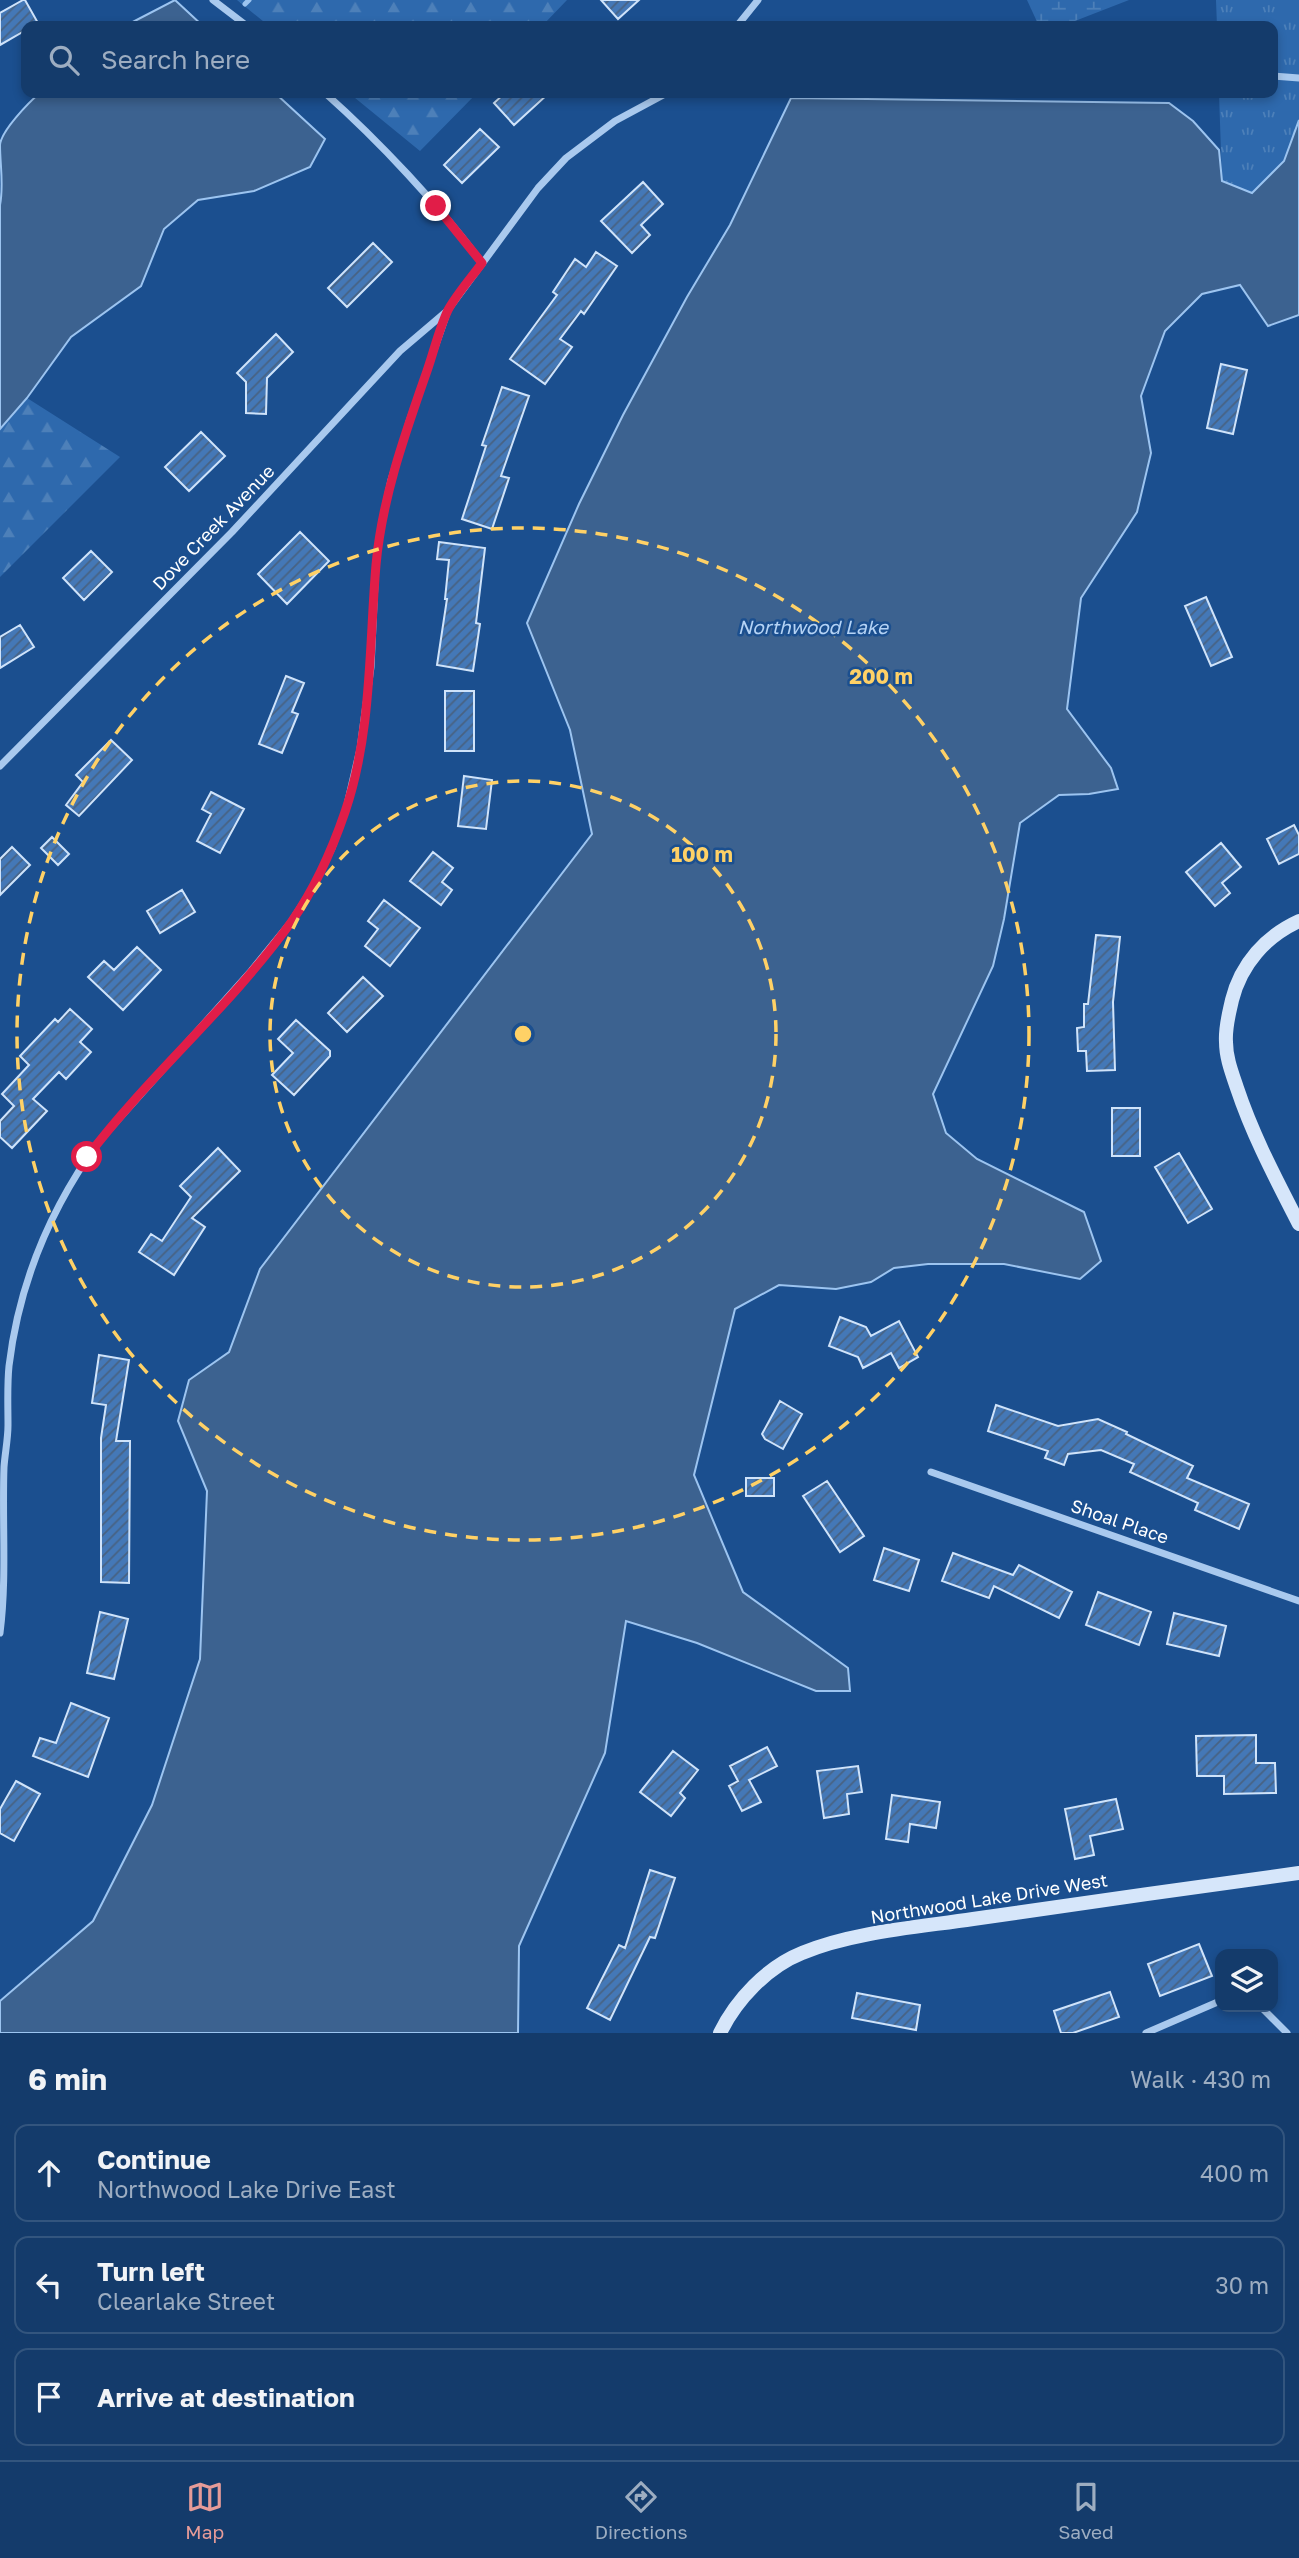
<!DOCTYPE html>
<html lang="en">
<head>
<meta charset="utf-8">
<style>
  :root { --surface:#143b6b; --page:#214673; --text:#f1f3f6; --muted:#9dadc1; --line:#33557e; --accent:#e69b98 }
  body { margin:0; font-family:"Golos Text",sans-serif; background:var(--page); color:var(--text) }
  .controls { position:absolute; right:21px; bottom:21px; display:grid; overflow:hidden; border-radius:14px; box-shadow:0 4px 10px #0003 }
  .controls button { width:63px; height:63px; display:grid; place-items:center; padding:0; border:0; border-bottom:2px solid var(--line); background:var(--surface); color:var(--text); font:35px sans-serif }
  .stop { position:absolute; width:21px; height:21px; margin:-16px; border:5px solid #e11d48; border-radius:50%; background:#fff }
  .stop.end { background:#e11d48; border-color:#fff; box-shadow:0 2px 7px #0008 }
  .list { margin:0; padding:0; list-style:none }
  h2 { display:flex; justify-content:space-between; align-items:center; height:91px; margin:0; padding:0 28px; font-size:30px }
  h2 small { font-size:23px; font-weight:400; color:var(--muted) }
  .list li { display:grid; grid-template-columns:46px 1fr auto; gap:21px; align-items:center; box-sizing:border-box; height:98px; margin:0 14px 14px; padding:0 14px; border:2px solid var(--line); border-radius:14px }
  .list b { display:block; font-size:26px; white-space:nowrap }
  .list p { margin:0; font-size:23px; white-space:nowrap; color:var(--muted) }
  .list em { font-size:23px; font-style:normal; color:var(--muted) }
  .icon { flex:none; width:38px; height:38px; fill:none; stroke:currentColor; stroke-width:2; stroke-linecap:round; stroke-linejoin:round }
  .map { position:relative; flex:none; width:1299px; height:2033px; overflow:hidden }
  .search { position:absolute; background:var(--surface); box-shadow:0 4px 10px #0003; left:21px; right:21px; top:21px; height:77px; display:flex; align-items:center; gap:18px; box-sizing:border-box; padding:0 24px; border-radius:14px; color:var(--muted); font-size:26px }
  .sheet { height:427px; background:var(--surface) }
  nav { display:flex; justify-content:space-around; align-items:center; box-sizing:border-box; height:98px; border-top:2px solid var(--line); background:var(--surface); font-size:19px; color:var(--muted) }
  nav a { display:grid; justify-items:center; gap:4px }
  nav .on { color:var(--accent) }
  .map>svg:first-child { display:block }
  .forest { fill:url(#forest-firs) }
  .wetland { fill:url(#wetland-marsh) }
  .park { fill:url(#park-tufts) }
  .water { fill:#3c6290; stroke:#9cc4f0; stroke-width:2 }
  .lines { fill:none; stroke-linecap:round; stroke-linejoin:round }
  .stream { stroke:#9cc4f0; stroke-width:5 }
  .building { fill:url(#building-hatch); stroke:#cfe3fa; stroke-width:2 }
  .street { stroke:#a9c9ee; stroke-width:7 }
  .secondary { stroke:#d6e6fa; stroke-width:14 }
  .route { stroke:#e11d48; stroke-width:9 }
  .ring { fill:none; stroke:#ffd166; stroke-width:3.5; stroke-dasharray:12 9 }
  .labels { text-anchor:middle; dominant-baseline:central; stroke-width:5; stroke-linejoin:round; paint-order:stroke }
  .street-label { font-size:18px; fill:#fff; stroke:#1b4f8f }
  .water-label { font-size:19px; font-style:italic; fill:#b5d3f5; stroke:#1b4f8f }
  .centre { fill:#ffd166; stroke:#1b4f8f; stroke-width:3.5 }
  .ring-label { font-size:21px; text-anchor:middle; font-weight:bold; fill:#ffd166; stroke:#1b4f8f; stroke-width:5; stroke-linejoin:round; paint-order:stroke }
</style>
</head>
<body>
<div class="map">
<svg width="1299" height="2033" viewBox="0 0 1299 2033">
  <defs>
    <pattern id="forest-firs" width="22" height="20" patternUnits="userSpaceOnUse" patternTransform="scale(1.75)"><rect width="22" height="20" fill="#2e69ad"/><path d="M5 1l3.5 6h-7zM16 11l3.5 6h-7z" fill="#4d80b9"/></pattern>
    <pattern id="wetland-marsh" width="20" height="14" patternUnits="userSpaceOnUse" patternTransform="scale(1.75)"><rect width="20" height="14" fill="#2e69ad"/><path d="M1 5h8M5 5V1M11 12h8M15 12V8" fill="none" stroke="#4d80b9"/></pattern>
    <pattern id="park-tufts" width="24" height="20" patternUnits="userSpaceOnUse" patternTransform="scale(1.75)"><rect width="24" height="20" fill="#2e69ad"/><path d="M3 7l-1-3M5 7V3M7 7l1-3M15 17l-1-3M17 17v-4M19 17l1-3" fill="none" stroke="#4d80b9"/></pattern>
    <pattern id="building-hatch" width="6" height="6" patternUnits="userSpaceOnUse" patternTransform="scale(1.75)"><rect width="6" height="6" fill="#4478b7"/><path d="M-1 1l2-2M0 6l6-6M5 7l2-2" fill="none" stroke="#486282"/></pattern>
  </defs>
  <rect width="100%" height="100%" fill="#1b4f8f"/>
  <!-- forest -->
  <path class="forest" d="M237 0H567L542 26H269Z
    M349 93H477L420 151Z
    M27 398 120 457 0 577V429Z"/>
  <!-- wetland -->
  <path class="wetland" d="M1027 0H1129L1062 26H1039Z"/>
  <!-- park -->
  <path class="park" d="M1216 0H1299V120L1284 161 1252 193 1222 181 1219 93H1273V26H1217Z"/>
  <!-- water -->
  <path class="water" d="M175 0 203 26H125Z
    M40 93H275L325 139 310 167 254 191 198 200 164 229 141 286 71 337 27 398 0 429V205C4 185 0 165 0 145 1 131 29 102 40 93Z
    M791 98 1169 103 1193 121 1219 150 1222 181 1252 193 1284 161 1299 120V315L1268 326 1240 285 1202 294 1165 331 1141 396 1151 453 1137 512 1081 598 1067 709 1111 768 1118 789 1089 794 1059 795 1020 823 1004 919 993 966 933 1094 946 1133 977 1159 1084 1212 1101 1261 1080 1279 1004 1264H928L894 1268 871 1282 836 1289 779 1285 735 1309 694 1475 743 1592 848 1668 850 1691H816L697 1643 626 1621 605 1753 519 1946 518 2033H0V2001L93 1921 152 1805 200 1659 207 1491 178 1421 189 1380 229 1352 260 1269 592 834 570 730 527 623 579 504 623 415 687 297 730 225Z"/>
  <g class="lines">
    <!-- stream -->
    <path class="stream" d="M245 4 249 0"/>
  </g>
  <!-- building -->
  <path class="building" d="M23 0H25L38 23 26 26V30L0 45V13Z
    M601 0H639L618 19Z
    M505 93H549L514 125 494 103Z
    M480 129 499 147 462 183 444 165Z
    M643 182 663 204 641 225 650 235 632 253 601 221Z
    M373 243 392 262 347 307 328 288Z
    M596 252 617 266 584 314 581 311 560 339 572 347 545 384 510 359 557 295 553 292 575 259 586 267Z
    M276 334 293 352 267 378 266 414 246 413V382L237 373Z
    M1221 364 1247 370 1233 434 1207 428Z
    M502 387 529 396 501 476 509 478 492 529 462 519 486 446 482 445Z
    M201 432 225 456 189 491 165 467Z
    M300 532 329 561 287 604 258 574Z
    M439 542 485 548 476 623 480 624 473 671 437 665 447 599H445L449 560 437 559Z
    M91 551 112 572 84 600 63 578Z
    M1206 597 1232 657 1211 666 1185 606Z
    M20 625 34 647 0 668V637Z
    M286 676 304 683 292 712 298 714 282 753 259 744Z
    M445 691H474V751H445Z
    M111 740 132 760 79 816 66 805 83 782 76 775Z
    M464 776 492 780 486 829 458 826Z
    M211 792 244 809 220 853 197 841 211 814 202 809Z
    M1294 825 1299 835V854L1279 864 1267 839Z
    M52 837 69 854 58 865 41 848Z
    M1221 843 1241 867 1222 883 1230 893 1215 906 1186 872Z
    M12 847 30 865 0 895V859Z
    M433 852 453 868 442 882 452 890 441 905 410 881Z
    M182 890 195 912 160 933 147 911Z
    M384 900 420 928 390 966 365 946 378 929 368 921Z
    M1096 935 1120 937 1113 1002 1115 1070 1087 1071 1086 1051H1078L1077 1028 1084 1027V1004H1088Z
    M137 947 161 970 123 1010 88 977 104 961 114 970Z
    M363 977 383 996 347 1032 328 1013Z
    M70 1009 92 1029 80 1042 91 1052 66 1079 59 1072 33 1099 47 1111 12 1148 0 1137V1121L14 1106 2 1094 29 1065 20 1056 55 1019 58 1022Z
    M296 1020 330 1051V1056L294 1095 272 1075 293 1053 278 1039Z
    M1112 1108H1140V1156H1112Z
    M218 1148 240 1171 192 1218 205 1227 174 1275 139 1252 151 1234 162 1241 191 1197 180 1186Z
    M1179 1153 1212 1209 1188 1223 1155 1167Z
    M840 1317 866 1327 871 1336 899 1321 918 1357 899 1368 891 1353 863 1368 858 1357 829 1346Z
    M99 1355 129 1360 116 1441H130L129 1583 101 1582V1438L106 1405 92 1403Z
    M780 1401 802 1414 783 1449 765 1439 762 1434Z
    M996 1405 1058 1426 1098 1419 1127 1432 1126 1434 1193 1466 1187 1478 1249 1504 1239 1529 1195 1510 1198 1503 1130 1472 1134 1464 1101 1450 1068 1454 1064 1465 1045 1458 1048 1451 988 1431Z
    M746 1478H774V1496H746Z
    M827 1481 864 1536 840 1552 803 1496Z
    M884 1548 919 1560 909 1591 874 1580Z
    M953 1553 1013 1575 1019 1565 1072 1592 1059 1618 994 1586 989 1598 942 1581Z
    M1098 1592 1151 1612 1139 1645 1086 1625Z
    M100 1612 128 1619 114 1679 87 1673Z
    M1174 1613 1226 1626 1219 1656 1167 1644Z
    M71 1703 109 1718 88 1777 33 1756 40 1738 56 1743Z
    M1256 1735V1763H1275L1276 1793 1224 1794V1776H1197L1196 1736Z
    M767 1747 777 1766 749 1780 761 1802 742 1811 729 1786 738 1781 730 1766Z
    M673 1751 698 1770 680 1793 685 1798 671 1816 640 1792Z
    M858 1766 862 1792 847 1794 849 1814 824 1818 817 1771Z
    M16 1781 40 1794 14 1841 0 1833V1809Z
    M892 1795 940 1802 936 1828 910 1824 908 1842 886 1839Z
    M1116 1799 1123 1829 1090 1836 1094 1855 1075 1859 1065 1809Z
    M650 1870 675 1878 655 1938 650 1937 610 2020 587 2008 619 1945 625 1948Z
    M1199 1944 1212 1976 1160 1996 1148 1964Z
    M1110 1992 1119 2017 1073 2033H1061L1054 2011Z
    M857 1993 920 2005 916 2030 852 2018Z"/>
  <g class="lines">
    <!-- street -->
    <path class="street" d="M213 0 247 26
      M737 26 758 0
      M1273 76 1299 78
      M325 93C379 141 439 205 482 263
      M0 766 232 532 400 351 447 311
      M931 1472 1299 1601
      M0 1633C7 1578 2 1523 4 1467 5 1453 8 1439 8 1425 8 1405 7 1386 9 1366 19 1283 51 1207 100 1140L251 971 291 922 314 886 332 848 346 809 360 749 371 667 376 562 382 521 391 480 409 422 448 310 538 188 566 158 615 121 667 93
      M1261 2007 1287 2033
      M1146 2033 1220 2001"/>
    <!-- secondary -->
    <path class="secondary" d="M1299 921C1266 936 1241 964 1232 1000 1229 1014 1225 1027 1226 1042 1226 1058 1232 1073 1237 1088 1253 1136 1276 1179 1299 1224
      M720 2033C736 2000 767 1967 802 1953 851 1932 920 1927 973 1919 1082 1903 1190 1888 1299 1873"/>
  </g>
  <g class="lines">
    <!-- route -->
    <path class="route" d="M87 1157C150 1074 231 1006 292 921 315 888 332 850 345 812 372 733 369 646 376 565 382 498 405 434 427 371 434 351 439 329 448 310 457 294 471 278 482 263L436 206"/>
  </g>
  <!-- distance rings -->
  <g class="ring">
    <circle cx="523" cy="1034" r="253"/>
    <circle cx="523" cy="1034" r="506"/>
  </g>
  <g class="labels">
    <!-- street labels -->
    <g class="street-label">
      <text transform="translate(213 527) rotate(-46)">Dove Creek Avenue</text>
      <text transform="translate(1120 1521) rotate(19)">Shoal Place</text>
      <text transform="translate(989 1898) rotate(-9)">Northwood Lake Drive West</text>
    </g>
    <!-- water labels -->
    <g class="water-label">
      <text x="813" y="626">Northwood Lake</text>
    </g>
  </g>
  <circle cx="523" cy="1034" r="10" class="centre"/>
  <g class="ring-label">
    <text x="881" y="684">200 m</text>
    <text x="702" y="862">100 m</text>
  </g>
</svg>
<div class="controls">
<button><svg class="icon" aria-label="layers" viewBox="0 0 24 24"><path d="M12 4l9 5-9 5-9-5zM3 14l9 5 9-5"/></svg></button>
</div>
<div class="stop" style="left:87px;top:1157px"></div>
<div class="stop end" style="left:436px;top:206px"></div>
<div class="search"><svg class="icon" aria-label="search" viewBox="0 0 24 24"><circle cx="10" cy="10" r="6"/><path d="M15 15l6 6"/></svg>Search here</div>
</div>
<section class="sheet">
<h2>6 min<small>Walk · 430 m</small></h2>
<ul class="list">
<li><svg class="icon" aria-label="ahead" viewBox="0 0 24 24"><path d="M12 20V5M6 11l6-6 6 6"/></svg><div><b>Continue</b><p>Northwood Lake Drive East</p></div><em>400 m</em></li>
<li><svg class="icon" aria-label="left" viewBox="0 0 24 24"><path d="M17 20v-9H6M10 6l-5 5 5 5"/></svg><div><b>Turn left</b><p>Clearlake Street</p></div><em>30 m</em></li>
<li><svg class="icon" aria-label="arrive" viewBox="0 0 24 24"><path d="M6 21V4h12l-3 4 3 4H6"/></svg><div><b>Arrive at destination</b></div></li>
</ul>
</section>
<nav>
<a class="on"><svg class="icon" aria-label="map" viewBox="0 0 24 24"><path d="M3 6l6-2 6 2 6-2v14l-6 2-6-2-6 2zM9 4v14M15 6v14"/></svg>Map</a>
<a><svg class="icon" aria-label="directions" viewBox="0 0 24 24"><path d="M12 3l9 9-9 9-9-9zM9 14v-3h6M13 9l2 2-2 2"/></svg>Directions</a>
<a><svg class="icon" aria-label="saved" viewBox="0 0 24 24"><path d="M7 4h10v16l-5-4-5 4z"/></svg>Saved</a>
</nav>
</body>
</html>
